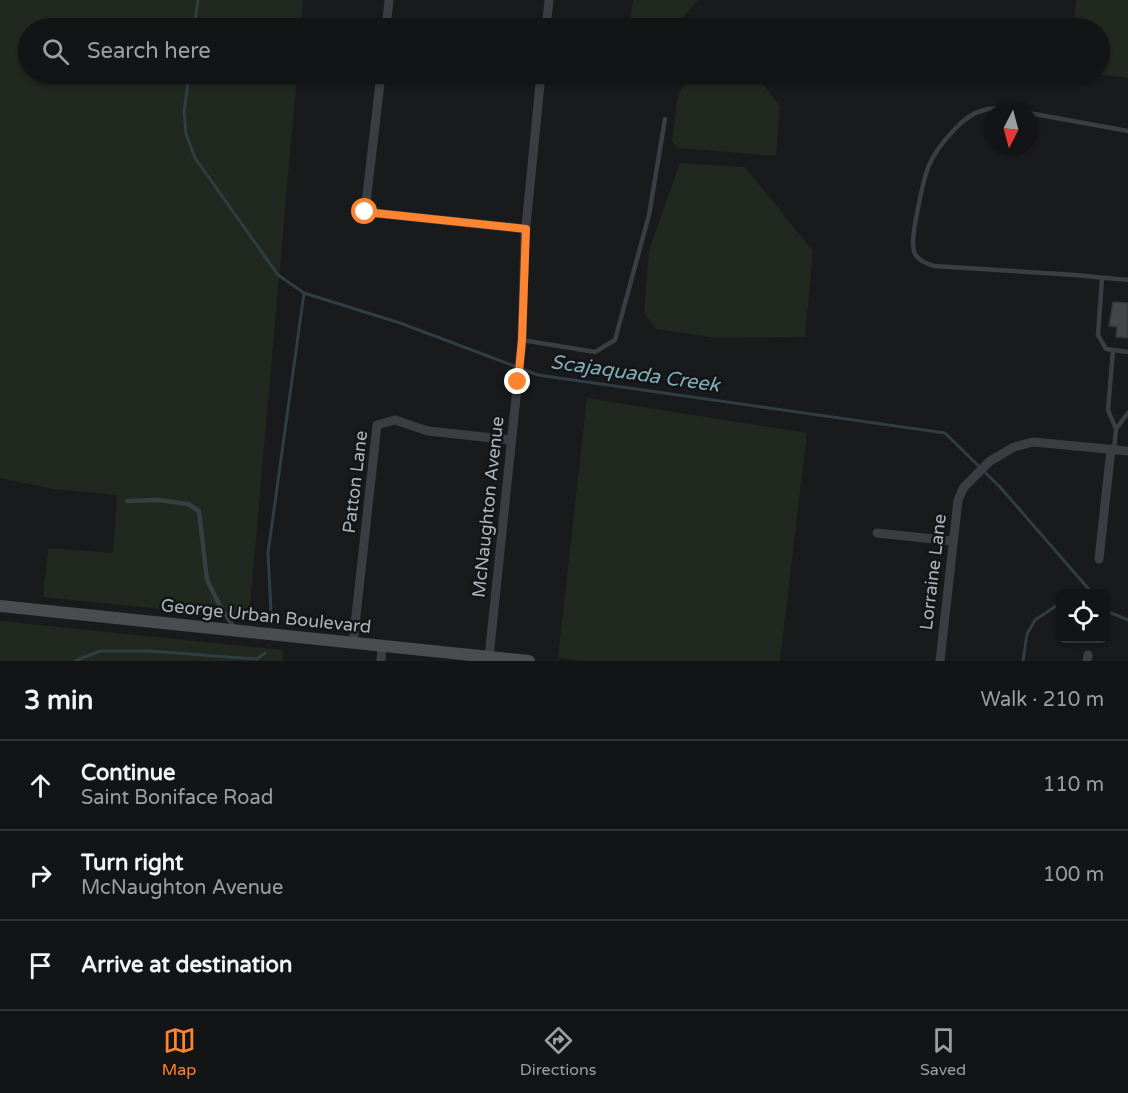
<!DOCTYPE html>
<html lang="en">
<head>
<meta charset="utf-8">
<style>
  :root { --surface:#131415; --page:#1c1d1e; --text:#f1f3f6; --muted:#9d9ea0; --line:#323334; --accent:#ff842f }
  body { margin:0; font-family:"Varela Round",sans-serif; background:var(--page); color:var(--text) }
  .controls { position:absolute; right:18px; bottom:18px; display:grid; overflow:hidden; border-radius:9px; box-shadow:0 2px 4px #0004 }
  .controls button { width:54px; height:54px; display:grid; place-items:center; padding:0; border:0; border-bottom:2px solid var(--line); background:var(--surface); color:var(--text); font:30px sans-serif }
  .compass { position:absolute; left:984px; top:102px; width:54px; height:54px; border-radius:50%; background:var(--surface); box-shadow:0 2px 4px #0004; rotate:186deg }
  .stop { position:absolute; width:18px; height:18px; margin:-14px; border:4px solid #ff842f; border-radius:50%; background:#fff }
  .stop.end { background:#ff842f; border-color:#fff; box-shadow:0 2px 6px #0008 }
  .list { margin:0; padding:0; list-style:none }
  h2 { display:flex; justify-content:space-between; align-items:center; height:78px; margin:0; padding:0 24px; font-size:26px }
  h2 small { font-size:20px; font-weight:400; color:var(--muted) }
  .list li { display:grid; grid-template-columns:39px 1fr auto; gap:18px; align-items:center; box-sizing:border-box; height:90px; padding:0 24px; border-top:2px solid var(--line) }
  .list b { display:block; font-size:22px; white-space:nowrap }
  .list p { margin:0; font-size:20px; white-space:nowrap; color:var(--muted) }
  .list em { font-size:20px; font-style:normal; color:var(--muted) }
  .icon { flex:none; width:33px; height:33px; fill:none; stroke:currentColor; stroke-width:2; stroke-linecap:round; stroke-linejoin:round }
  .map { position:relative; flex:none; width:1128px; height:661px; overflow:hidden }
  .search { position:absolute; background:var(--surface); box-shadow:0 2px 4px #0004; left:18px; right:18px; top:18px; height:66px; display:flex; align-items:center; gap:15px; box-sizing:border-box; padding:0 21px; border-radius:33px; color:var(--muted); font-size:22px }
  .sheet { height:348px; background:var(--surface) }
  nav { display:flex; justify-content:space-around; align-items:center; box-sizing:border-box; height:84px; border-top:2px solid var(--line); background:var(--surface); font-size:16px; color:var(--muted) }
  nav a { display:grid; justify-items:center; gap:3px }
  nav .on { color:var(--accent) }
  .map>svg:first-child { display:block }
  .green { fill:#20281f }
  .lines { fill:none; stroke-linecap:round; stroke-linejoin:round }
  .stream { stroke:#2e3e42; stroke-width:3 }
  .building { fill:#434549; stroke:#333538; stroke-width:1.5 }
  .lane { stroke:#3a3d41; stroke-width:4.5 }
  .street { stroke:#3a3d41; stroke-width:9 }
  .secondary { stroke:#484d52; stroke-width:12 }
  .route { stroke:#ff842f; stroke-width:8 }
  .labels { text-anchor:middle; dominant-baseline:central; stroke-width:5; stroke-linejoin:round; paint-order:stroke }
  .street-label { font-size:18px; fill:#abb5bc; stroke:#141517 }
  .water-label { font-size:20px; font-style:italic; fill:#80adb9; stroke:#141517 }
</style>
</head>
<body>
<div class="map">
<svg width="1128" height="661" viewBox="0 0 1128 661">
  <rect width="100%" height="100%" fill="#191a1c"/>
  <!-- green -->
  <path class="green" d="M0 0H303L301 28H28V74H297L249 618 43 597 48 548 113 553 117 495 53 489 0 478Z
    M633 0H698L674 28H629Z
    M1076 0H1128V78L1092 74H1100V28H1073Z
    M691 74H755L780 106 776 156 678 148 672 141 678 95Z
    M680 163 745 167 813 251 805 337 716 338 656 329 644 313 649 250Z
    M587 398 807 433 780 661H585L558 658Z
    M0 621 283 650V661H0Z"/>
  <g class="lines">
    <!-- stream -->
    <path class="stream" d="M194 28 198 0
      M189 74 184 112 186 134 195 158 278 275 304 293 400 323 538 375 945 433 1000 487 1093 594
      M1106 608 1109 612 1128 620
      M269 619 271 612 268 553 304 293
      M75 661 100 651H149L257 659 265 653
      M1023 661 1027 634 1035 620 1056 606H1060"/>
  </g>
  <!-- building -->
  <path class="building" d="M1113 302 1128 303V338L1116 337 1117 327 1109 326Z"/>
  <g class="lines">
    <!-- lane -->
    <path class="lane" d="M1016 111C1006 109 994 107 984 110 972 113 962 121 954 130 928 157 925 172 918 208 916 220 910 243 915 254 919 261 927 264 934 266L1075 275 1128 280
      M1029 113 1128 131
      M1102 278 1098 335 1106 349 1128 352
      M522 340 595 352 615 340 649 215 665 119
      M1113 350 1108 410 1116 429 1114 450
      M1116 429 1128 413
      M127 501 158 500 188 504 199 511 207 580 220 606 235 629"/>
    <!-- street -->
    <path class="street" d="M386 28 389 0
      M546 28 549 0
      M381 74 365 212 526 229
      M877 533 953 541
      M1099 559 1111 449
      M353 643 377 425 395 420 428 431 511 440
      M489 657 522 340 525 236 541 74
      M381 661 382 646
      M940 661 958 500 964 487 990 461 1014 447 1033 442 1128 451
      M1087 661 1088 655"/>
    <!-- secondary -->
    <path class="secondary" d="M0 606 529 661"/>
  </g>
  <g class="lines">
    <!-- route -->
    <path class="route" d="M365 212 526 229 522 340 518 382"/>
  </g>
  <g class="labels">
    <!-- street labels -->
    <g class="street-label">
      <text transform="translate(355 482) rotate(-83)">Patton Lane</text>
      <text transform="translate(488 507) rotate(-84)">McNaughton Avenue</text>
      <text transform="translate(933 572) rotate(-83)">Lorraine Lane</text>
      <text transform="translate(266 616) rotate(6)">George Urban Boulevard</text>
    </g>
    <!-- water labels -->
    <g class="water-label">
      <text transform="translate(635 374) rotate(8)">Scajaquada Creek</text>
    </g>
  </g>
</svg>
<div class="controls">
<button><svg class="icon" aria-label="locate" viewBox="0 0 24 24"><circle cx="12" cy="12" r="6"/><path d="M12 2v4M12 18v4M2 12h4M18 12h4"/></svg></button>
</div>
<svg class="compass" viewBox="-18 -18 36 36"><path d="M0-13l5 13h-10z" fill="#e53935"/><path d="M0 13l5-13h-10z" fill="#9d9ea0"/></svg>
<div class="stop" style="left:365px;top:212px"></div>
<div class="stop end" style="left:518px;top:382px"></div>
<div class="search"><svg class="icon" aria-label="search" viewBox="0 0 24 24"><circle cx="10" cy="10" r="6"/><path d="M15 15l6 6"/></svg>Search here</div>
</div>
<section class="sheet">
<h2>3 min<small>Walk · 210 m</small></h2>
<ul class="list">
<li><svg class="icon" aria-label="ahead" viewBox="0 0 24 24"><path d="M12 20V5M6 11l6-6 6 6"/></svg><div><b>Continue</b><p>Saint Boniface Road</p></div><em>110 m</em></li>
<li><svg class="icon" aria-label="right" viewBox="0 0 24 24"><path d="M7 20v-9h11M14 6l5 5-5 5"/></svg><div><b>Turn right</b><p>McNaughton Avenue</p></div><em>100 m</em></li>
<li><svg class="icon" aria-label="arrive" viewBox="0 0 24 24"><path d="M6 21V4h12l-3 4 3 4H6"/></svg><div><b>Arrive at destination</b></div></li>
</ul>
</section>
<nav>
<a class="on"><svg class="icon" aria-label="map" viewBox="0 0 24 24"><path d="M3 6l6-2 6 2 6-2v14l-6 2-6-2-6 2zM9 4v14M15 6v14"/></svg>Map</a>
<a><svg class="icon" aria-label="directions" viewBox="0 0 24 24"><path d="M12 3l9 9-9 9-9-9zM9 14v-3h6M13 9l2 2-2 2"/></svg>Directions</a>
<a><svg class="icon" aria-label="saved" viewBox="0 0 24 24"><path d="M7 4h10v16l-5-4-5 4z"/></svg>Saved</a>
</nav>
</body>
</html>
